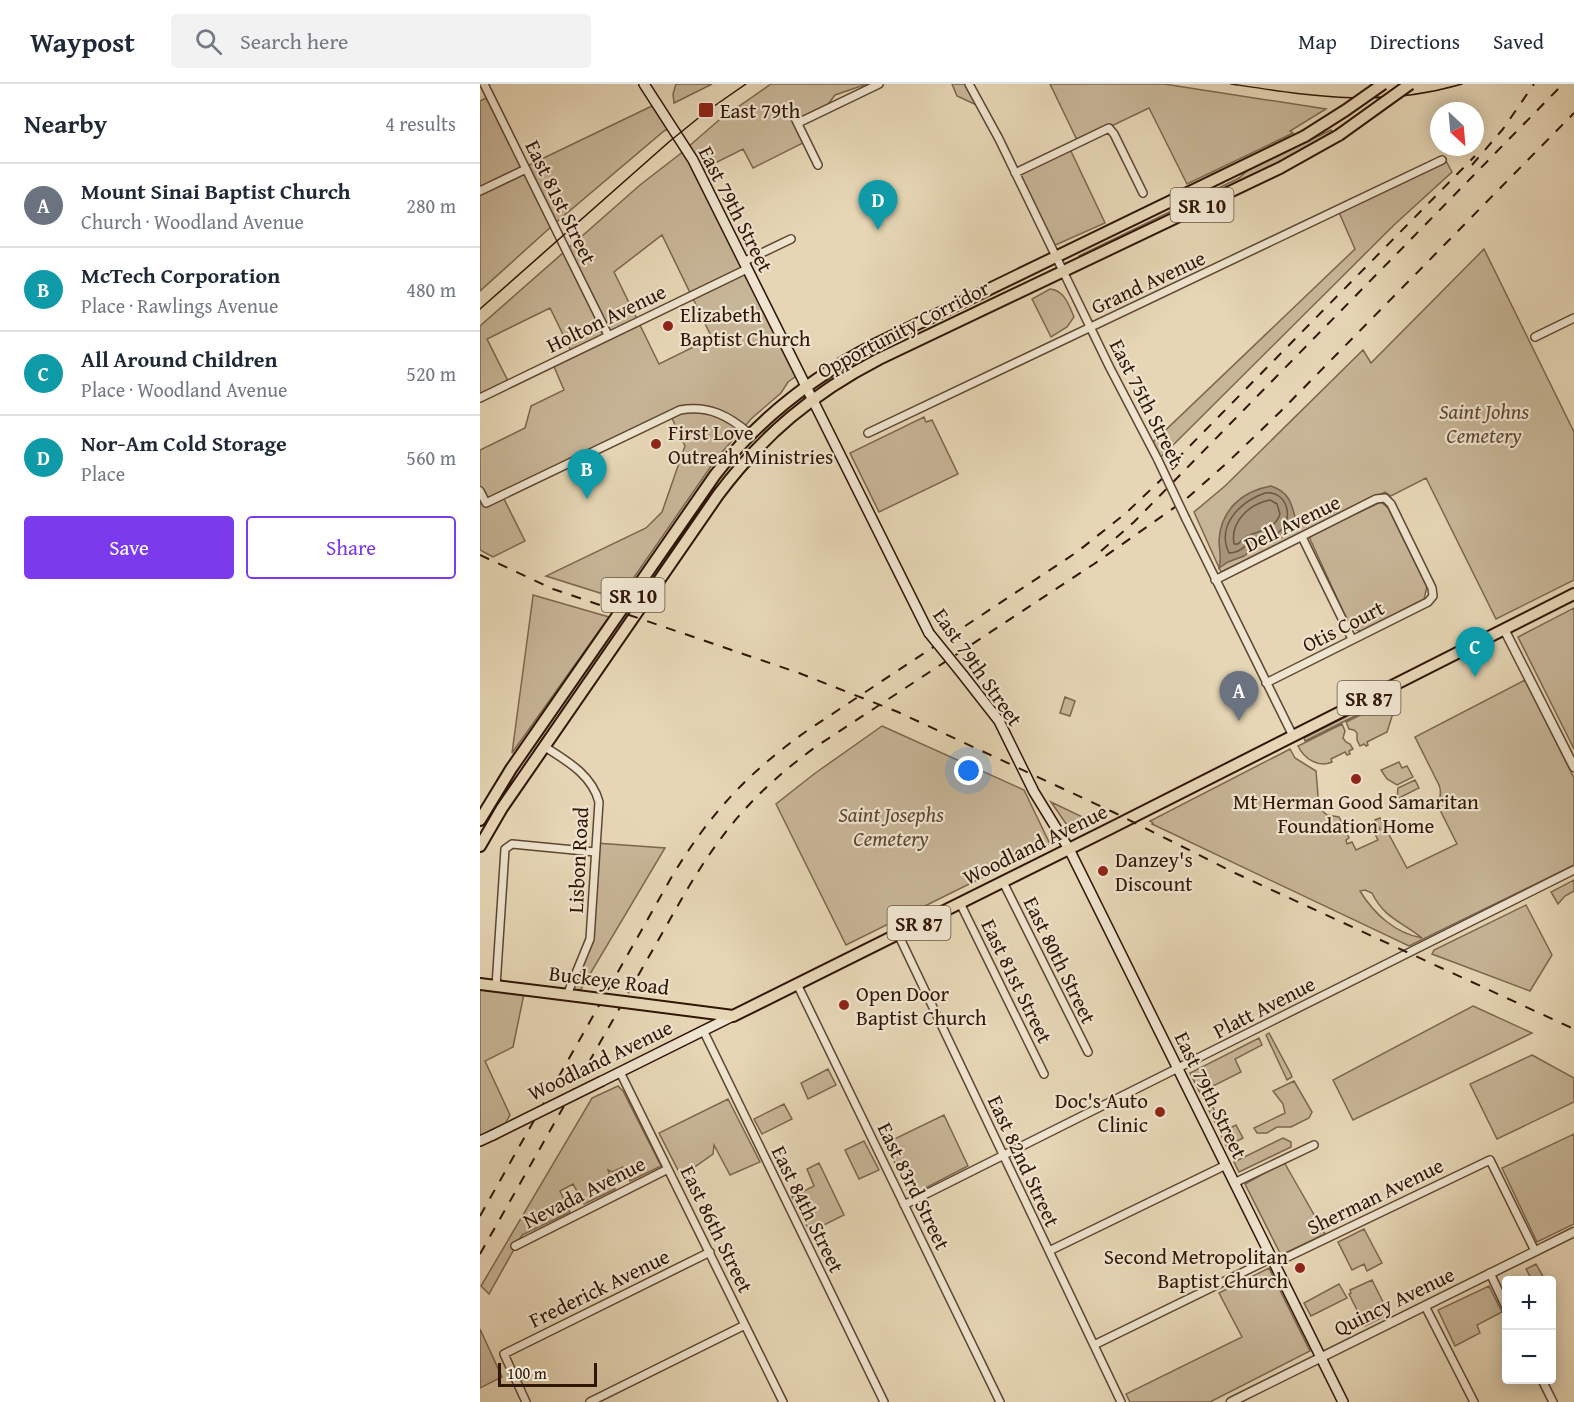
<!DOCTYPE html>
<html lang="en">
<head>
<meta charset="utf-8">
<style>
  :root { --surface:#fff; --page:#f2f2f3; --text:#1f2937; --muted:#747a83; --line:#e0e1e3; --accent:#7c3aed }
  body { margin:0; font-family:"Gentium Book Plus",serif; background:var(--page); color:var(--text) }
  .controls { position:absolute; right:18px; bottom:18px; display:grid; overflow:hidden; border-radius:6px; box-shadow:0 3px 15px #0003 }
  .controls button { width:54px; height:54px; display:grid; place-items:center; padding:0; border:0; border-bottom:2px solid var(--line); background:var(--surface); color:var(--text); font:30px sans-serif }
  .compass { position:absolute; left:950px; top:18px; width:54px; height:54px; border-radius:50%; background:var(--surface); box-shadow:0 3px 15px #0003; rotate:154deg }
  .scale { position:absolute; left:18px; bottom:15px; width:99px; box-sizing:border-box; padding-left:6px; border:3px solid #301605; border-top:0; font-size:16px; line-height:21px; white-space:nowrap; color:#301605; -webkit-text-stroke:4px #efe4cf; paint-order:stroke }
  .you { position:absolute; left:489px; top:687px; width:21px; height:21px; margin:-15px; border:4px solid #fff; border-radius:50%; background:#1a73e8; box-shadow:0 0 0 9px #1a73e833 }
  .badge { display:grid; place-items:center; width:39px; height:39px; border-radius:50%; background:var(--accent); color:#fff; font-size:20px; font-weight:700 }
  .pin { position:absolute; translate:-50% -50px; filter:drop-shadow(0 2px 3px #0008) }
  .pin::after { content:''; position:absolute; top:32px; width:21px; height:18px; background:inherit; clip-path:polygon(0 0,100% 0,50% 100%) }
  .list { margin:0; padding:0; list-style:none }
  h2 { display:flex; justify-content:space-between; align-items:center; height:78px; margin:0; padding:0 24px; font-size:26px }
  h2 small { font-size:20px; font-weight:400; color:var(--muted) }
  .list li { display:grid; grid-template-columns:39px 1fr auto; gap:18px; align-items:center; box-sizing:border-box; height:84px; padding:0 24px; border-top:2px solid var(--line) }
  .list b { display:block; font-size:22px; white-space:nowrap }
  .list p { margin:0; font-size:20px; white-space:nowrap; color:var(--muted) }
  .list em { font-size:20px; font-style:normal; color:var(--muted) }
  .actions { display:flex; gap:12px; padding:18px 24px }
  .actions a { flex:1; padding:14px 0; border:2px solid var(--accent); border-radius:6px; text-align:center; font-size:21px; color:var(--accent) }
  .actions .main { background:var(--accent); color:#fff }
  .icon { flex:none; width:33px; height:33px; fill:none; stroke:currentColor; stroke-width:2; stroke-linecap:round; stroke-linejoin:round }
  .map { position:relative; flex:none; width:1094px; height:1318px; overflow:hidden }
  header { display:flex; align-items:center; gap:36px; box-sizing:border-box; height:84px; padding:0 30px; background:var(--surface); border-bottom:2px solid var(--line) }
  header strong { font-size:28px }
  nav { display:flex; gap:33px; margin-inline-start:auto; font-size:21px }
  .search { width:420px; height:54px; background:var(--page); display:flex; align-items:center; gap:15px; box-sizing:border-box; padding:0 21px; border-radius:6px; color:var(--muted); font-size:22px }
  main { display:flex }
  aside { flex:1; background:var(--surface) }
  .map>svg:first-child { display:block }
  .green { fill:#c7b597; stroke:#7c664e; stroke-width:1.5; fill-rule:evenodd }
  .water { fill:#a89579; stroke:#78624b; stroke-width:1.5 }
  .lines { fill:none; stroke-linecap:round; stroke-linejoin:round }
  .shore { stroke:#6c563f; stroke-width:1.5 }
  .minor-casing { stroke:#5e4631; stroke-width:10 }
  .tertiary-casing { stroke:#5e4631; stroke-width:11 }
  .secondary-casing { stroke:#301605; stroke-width:12 }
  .primary-casing { stroke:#301605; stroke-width:14 }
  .minor { stroke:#efe4cf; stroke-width:7 }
  .tertiary { stroke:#efe4cf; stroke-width:8 }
  .secondary { stroke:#efe4cf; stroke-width:9 }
  .primary { stroke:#e6d6b5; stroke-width:10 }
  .tram { stroke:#301605; stroke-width:1.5 }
  .rail { stroke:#301605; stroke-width:2; stroke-dasharray:10 10; stroke-linecap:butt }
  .minor-bridge-casing { stroke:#5e4631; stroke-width:10; stroke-linecap:butt }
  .secondary-bridge-casing { stroke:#301605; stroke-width:12; stroke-linecap:butt }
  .primary-bridge-casing { stroke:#301605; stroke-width:14; stroke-linecap:butt }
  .minor-bridge { stroke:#efe4cf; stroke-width:7 }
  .secondary-bridge { stroke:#efe4cf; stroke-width:9 }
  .primary-bridge { stroke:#e6d6b5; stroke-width:10 }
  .poi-dot { fill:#8f2418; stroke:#efe4cf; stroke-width:2 }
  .labels { text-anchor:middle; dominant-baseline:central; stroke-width:4.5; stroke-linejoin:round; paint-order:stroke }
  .shield { fill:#efe4cf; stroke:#695442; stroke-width:1.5 }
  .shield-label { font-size:20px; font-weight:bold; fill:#301605 }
  .poi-label { font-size:21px; fill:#301605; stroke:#efe4cf; text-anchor:start }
  .street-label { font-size:21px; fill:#301605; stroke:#efe4cf }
  .park-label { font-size:21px; font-style:italic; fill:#5d4631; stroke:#efe4cf }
</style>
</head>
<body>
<header>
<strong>Waypost</strong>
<div class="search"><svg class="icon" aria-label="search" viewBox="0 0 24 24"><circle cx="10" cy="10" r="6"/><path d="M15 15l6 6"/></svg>Search here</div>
<nav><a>Map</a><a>Directions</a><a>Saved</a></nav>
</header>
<main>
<aside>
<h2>Nearby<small>4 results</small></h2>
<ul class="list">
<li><span class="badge" style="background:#6b7280">A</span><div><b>Mount Sinai Baptist Church</b><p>Church · Woodland Avenue</p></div><em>280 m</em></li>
<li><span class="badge" style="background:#0f9aa8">B</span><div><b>McTech Corporation</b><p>Place · Rawlings Avenue</p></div><em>480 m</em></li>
<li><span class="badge" style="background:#0f9aa8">C</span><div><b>All Around Children</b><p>Place · Woodland Avenue</p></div><em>520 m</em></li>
<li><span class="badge" style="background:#0f9aa8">D</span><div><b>Nor-Am Cold Storage</b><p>Place</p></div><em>560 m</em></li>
</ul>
<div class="actions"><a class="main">Save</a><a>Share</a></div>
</aside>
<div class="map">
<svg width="1094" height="1318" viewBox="0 0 1094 1318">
  <rect width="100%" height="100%" fill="#e6d6b5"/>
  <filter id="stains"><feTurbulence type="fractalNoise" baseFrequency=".00333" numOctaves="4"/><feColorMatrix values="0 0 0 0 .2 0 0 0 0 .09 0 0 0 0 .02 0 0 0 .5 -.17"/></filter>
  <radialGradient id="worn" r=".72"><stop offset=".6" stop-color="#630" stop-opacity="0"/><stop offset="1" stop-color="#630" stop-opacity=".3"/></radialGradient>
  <!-- green -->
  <path class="green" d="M196 0H232L194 19 193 10Z
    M291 0H387L355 11 343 27 318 39 327 57 273 84 263 65 219 87 319 290 308 298 301 309 272 334 236 375 139 515 66 492 166 444 182 428 205 362 190 330 22 411 45 457 13 473 0 466V366L45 344 51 322 84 306 72 278 92 269 70 224 7 255 29 299 0 314V242L160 101 200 70 239 36ZM182 151 232 254 179 280 134 188Z
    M472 0H489L503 24 477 12Z
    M570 0H684L846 25 810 47 813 49 805 53 707 100 669 24 598 58Z
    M10 12 45 83 176 20 192 43 184 47 73 141 0 207V17Z
    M851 46 853 49 824 67 601 174 599 172 759 94 768 86Z
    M589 63 625 139 571 163 535 89Z
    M965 75 972 88 914 141 678 376 670 361 875 165 858 126Z
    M1004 165 1094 348V496L1016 535 946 394 911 412 905 408 741 488 714 428 745 402 883 266 891 279Z
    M570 205C584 206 589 221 594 233L587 243 571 253 552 215Z
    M444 333 446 338 452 336 478 390 399 428 370 369Z
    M901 418 908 424 947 503 944 515 881 547 876 546 869 540 830 455 831 451Z
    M53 511 129 533 32 669 53 512Z
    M1094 524V665L1038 553Z
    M1045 596 1094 694V781L929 862 672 740 673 739 670 737 810 665 815 674 836 687 839 724 847 731 859 733 869 754 866 756 867 760 872 758 876 766 898 756 894 748 900 745 895 736 900 734 927 784 977 760 959 724C958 715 963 710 959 701L935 653ZM885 806 892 809C904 834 922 838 942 854 915 849 894 830 880 807Z
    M585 613 595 617 590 632 580 629Z
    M903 614H905V617L825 657 824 654Z
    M909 617 914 626 907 648 887 658 888 661 886 662 884 660 880 662 877 656V649L874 646 869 645 866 638Z
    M862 640 865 647 863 654 866 658 870 660 873 665 869 667 870 670 867 671 865 668 851 675 852 678C839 684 824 675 818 662Z
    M402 642 544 706 570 760 366 861 296 720 334 690Z
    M919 678 922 684 927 682 933 693 917 701 907 695 901 686Z
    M935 696 939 704 917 715 918 704Z
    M571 718 613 738 596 748 591 747Z
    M116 759 185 764 97 912 87 911 108 859Z
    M1094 796V807L1085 812 1078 820 1071 808Z
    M1046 821 1072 871 1050 907 952 870 954 866Z
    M0 900 45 905 33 963 5 977 30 1031 21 1047 0 1057Z
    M993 922 1052 949 873 1036 853 996Z
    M789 949 811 990 812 993 807 996 786 951Z
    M779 954 782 961 755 975 761 988 725 1006 742 1043 737 1042 710 989Z
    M1052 971 1094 994V1018L1017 1055 990 1000Z
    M348 985 356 1001 328 1015 321 999Z
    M814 997 832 1028 829 1034 811 1043H797L787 1049H777L774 1044 805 1029 803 1020 793 1007Z
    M138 1002 143 1007 181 1082 150 1097 143 1083 132 1088 128 1086 135 1105 104 1120 93 1100 80 1107 90 1128 42 1151 9 1210 1 1202 112 1014Z
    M248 1015 280 1078 250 1091 234 1061 233 1070 209 1087 200 1090 179 1049Z
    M304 1020 312 1035 282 1050 274 1035Z
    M464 1031 488 1082 430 1112 406 1059Z
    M756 1041 763 1054 747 1063 741 1051 744 1047Z
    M1094 1050V1140L1057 1158 1022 1084Z
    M803 1054 811 1058V1063L759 1088 754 1078Z
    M384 1057 399 1086 379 1095 365 1066Z
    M804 1078 845 1150 801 1171 765 1100Z
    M339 1079 364 1131 330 1148 312 1113 334 1102 327 1085Z
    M884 1145 902 1179 887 1187 884 1180 872 1186 858 1158Z
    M1056 1180 1065 1196H1052L1046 1185Z
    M789 1184 830 1267 730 1318H650L646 1310 762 1253 739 1209Z
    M892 1196 909 1230 885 1242 869 1210 871 1209 870 1206Z
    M859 1200 867 1214 831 1232 824 1219Z
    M1009 1202 1022 1228 997 1241 1000 1249 975 1262 958 1226Z
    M0 1245 22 1293 0 1304Z"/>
  <!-- water -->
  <path class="water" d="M791 402C808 408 811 417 815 433L804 452 794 458 777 461 764 472 748 478 739 484C742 473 739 467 739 456 741 426 762 407 791 402Z"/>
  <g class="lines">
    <!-- shore -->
    <path class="shore" d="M785 409C807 406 815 435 799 448 792 454 785 453 777 455 764 459 765 468 749 469 736 441 760 418 785 409Z
      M790 416 797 420 800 430C793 451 771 444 758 460H754C750 438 769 420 790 416Z"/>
    <!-- minor casing -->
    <g class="minor-casing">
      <path id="minor" d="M4 0 128 251
        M489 0 519 55 630 284 678 376
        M313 30 338 81
        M318 39 399 0
        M535 89 629 44 634 50 663 109
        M0 107 46 85
        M263 178 311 155
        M1055 253 1094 234
        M0 314 267 185
        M388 349 962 76
        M0 407 6 419 200 326C229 321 249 332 270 350
        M706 435 813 652
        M822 453 872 555
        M735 496 896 415 905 414 911 420 952 504 953 512 948 518 786 599
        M65 663C87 677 112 691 119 718L110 855 87 911
        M523 798 608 968
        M480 819 564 990
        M418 850 641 1318
        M317 900 520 1318
        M16 902 25 765 32 760 115 768
        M223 946 404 1318
        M140 988 303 1318
        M754 1099 834 1061
        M424 1121 1094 786
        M35 1162 188 1085
        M569 1167 746 1081
        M795 1179 1010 1076 1055 1167
        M1010 1189 1026 1223
        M945 1222 994 1318
        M614 1261 792 1174
        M1062 1296 1073 1318
        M46 1318 24 1270 230 1168
        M110 1318 265 1241"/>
    </g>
    <!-- tertiary casing -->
    <g class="tertiary-casing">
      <path id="tertiary" d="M1024 545 1094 683
        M751 1318 1094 1148"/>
    </g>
    <!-- secondary casing -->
    <g class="secondary-casing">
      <path id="secondary" d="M164 0 213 76 449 549
        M483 591 519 637 554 708 589 765 863 1318
        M122 997 253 932
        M0 1057 13 1051"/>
    </g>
    <!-- primary casing -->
    <g class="primary-casing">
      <path id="primary" d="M0 736 31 685 235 391C278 335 331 294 394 261L825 52
        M0 762 22 724 238 411C283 351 333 309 399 275L800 84 859 51
        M0 900 97 912
        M160 920 253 932 631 744 1094 510"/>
    </g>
    <!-- minor -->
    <use href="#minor" class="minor"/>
    <!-- tertiary -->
    <use href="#tertiary" class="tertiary"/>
    <!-- secondary -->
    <use href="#secondary" class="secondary"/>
    <!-- primary -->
    <use href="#primary" class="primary"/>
    <!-- tram -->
    <path class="tram" d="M751 0C832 12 901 24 982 0
      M0 225 190 57 227 27 266 0"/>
    <!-- rail -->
    <path class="rail" d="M992 81 1023 45 1054 0
      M696 376 995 72
      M621 467 654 438 1083 0
      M0 471 73 505 319 589 418 628 633 728 755 789 1094 945
      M0 1132 191 794C230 729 269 687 331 644L597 468 646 429 706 372
      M0 1170 205 809C243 745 276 706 337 662L614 480 705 416 749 377 800 328 1094 29"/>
    <!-- minor-bridge casing -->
    <g class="minor-bridge-casing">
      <path id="minor-bridge" d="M678 376 706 435"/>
    </g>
    <!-- secondary-bridge casing -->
    <g class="secondary-bridge-casing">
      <path id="secondary-bridge" d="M449 549 483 591
        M13 1051 122 997"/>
    </g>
    <!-- primary-bridge casing -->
    <g class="primary-bridge-casing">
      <path id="primary-bridge" d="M859 51 930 0
        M825 52 866 26 903 0
        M97 912 160 920"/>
    </g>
    <!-- minor-bridge -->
    <use href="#minor-bridge" class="minor-bridge"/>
    <!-- secondary-bridge -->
    <use href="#secondary-bridge" class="secondary-bridge"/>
    <!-- primary-bridge -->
    <use href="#primary-bridge" class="primary-bridge"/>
  </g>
  <!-- markers -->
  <g class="poi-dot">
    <rect x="218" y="18" width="16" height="16" rx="3"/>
    <circle cx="188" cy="242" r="6"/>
    <circle cx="176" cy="360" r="6"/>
    <circle cx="876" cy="695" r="6"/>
    <circle cx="623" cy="787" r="6"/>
    <circle cx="364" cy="921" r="6"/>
    <circle cx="680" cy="1028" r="6"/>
    <circle cx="820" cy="1184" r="6"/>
  </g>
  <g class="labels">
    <!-- shield labels -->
    <g class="shield">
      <rect x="690.5" y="104" width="63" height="34" rx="4.5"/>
      <rect x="121.5" y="494" width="63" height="34" rx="4.5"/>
      <rect x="857.5" y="597" width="63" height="34" rx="4.5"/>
      <rect x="407.5" y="822" width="63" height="34" rx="4.5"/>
    </g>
    <g class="shield-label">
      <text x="722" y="121">SR 10</text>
      <text x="153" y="511">SR 10</text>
      <text x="889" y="614">SR 87</text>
      <text x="439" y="839">SR 87</text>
    </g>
    <!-- poi labels -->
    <g class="poi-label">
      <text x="240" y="26">East 79th</text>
      <text x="200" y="230">Elizabeth<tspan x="200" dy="24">Baptist Church</tspan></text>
      <text x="188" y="348">First Love<tspan x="188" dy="24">Outreah Ministries</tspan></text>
      <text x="876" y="717" text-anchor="middle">Mt Herman Good Samaritan<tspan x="876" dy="24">Foundation Home</tspan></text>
      <text x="635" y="775">Danzey's<tspan x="635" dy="24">Discount</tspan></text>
      <text x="376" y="909">Open Door<tspan x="376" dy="24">Baptist Church</tspan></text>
      <text x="668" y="1016" text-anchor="end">Doc's Auto<tspan x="668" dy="24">Clinic</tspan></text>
      <text x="808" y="1172" text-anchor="end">Second Metropolitan<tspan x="808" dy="24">Baptist Church</tspan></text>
    </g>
    <!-- street labels -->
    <g class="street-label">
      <text transform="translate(81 118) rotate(64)">East 81st Street</text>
      <text transform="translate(256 125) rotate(63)">East 79th Street</text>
      <text transform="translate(668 198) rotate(-25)">Grand Avenue</text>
      <text transform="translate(126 234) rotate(-26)">Holton Avenue</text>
      <text transform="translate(423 245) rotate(-27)">Opportunity Corridor</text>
      <text transform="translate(667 318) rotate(63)">East 75th Street</text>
      <text transform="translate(812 439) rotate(-26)">Dell Avenue</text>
      <text transform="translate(863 542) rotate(-27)">Otis Court</text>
      <text transform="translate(498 583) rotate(55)">East 79th Street</text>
      <text transform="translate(555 760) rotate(-26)">Woodland Avenue</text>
      <text transform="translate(98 776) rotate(-87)">Lisbon Road</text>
      <text transform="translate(580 876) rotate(64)">East 80th Street</text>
      <text transform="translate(129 896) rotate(7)">Buckeye Road</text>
      <text transform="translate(537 897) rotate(64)">East 81st Street</text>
      <text transform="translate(784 923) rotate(-27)">Platt Avenue</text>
      <text transform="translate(120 976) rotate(-26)">Woodland Avenue</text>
      <text transform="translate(731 1011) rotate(64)">East 79th Street</text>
      <text transform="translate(544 1077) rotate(65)">East 82nd Street</text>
      <text transform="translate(434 1102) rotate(64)">East 83rd Street</text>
      <text transform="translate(104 1108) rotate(-27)">Nevada Avenue</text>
      <text transform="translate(895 1112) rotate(-26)">Sherman Avenue</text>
      <text transform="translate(328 1125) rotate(64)">East 84th Street</text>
      <text transform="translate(237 1145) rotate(64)">East 86th Street</text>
      <text transform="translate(119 1204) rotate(-26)">Frederick Avenue</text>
      <text transform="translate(914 1217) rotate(-26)">Quincy Avenue</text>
    </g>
    <!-- park labels -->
    <g class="park-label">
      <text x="1004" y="327">Saint Johns<tspan x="1004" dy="24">Cemetery</tspan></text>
      <text x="411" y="730">Saint Josephs<tspan x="411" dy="24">Cemetery</tspan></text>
    </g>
  </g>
  <rect width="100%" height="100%" filter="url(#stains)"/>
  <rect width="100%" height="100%" fill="url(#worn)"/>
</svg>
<div class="controls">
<button>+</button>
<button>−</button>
</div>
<svg class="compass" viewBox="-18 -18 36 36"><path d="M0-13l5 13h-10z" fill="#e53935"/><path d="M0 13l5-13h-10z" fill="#747a83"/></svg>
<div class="scale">100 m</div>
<div class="you"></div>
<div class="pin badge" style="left:759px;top:637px;background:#6b7280">A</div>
<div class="pin badge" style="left:107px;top:415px;background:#0f9aa8">B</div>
<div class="pin badge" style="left:995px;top:593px;background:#0f9aa8">C</div>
<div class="pin badge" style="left:398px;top:146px;background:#0f9aa8">D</div>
</div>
</main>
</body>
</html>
